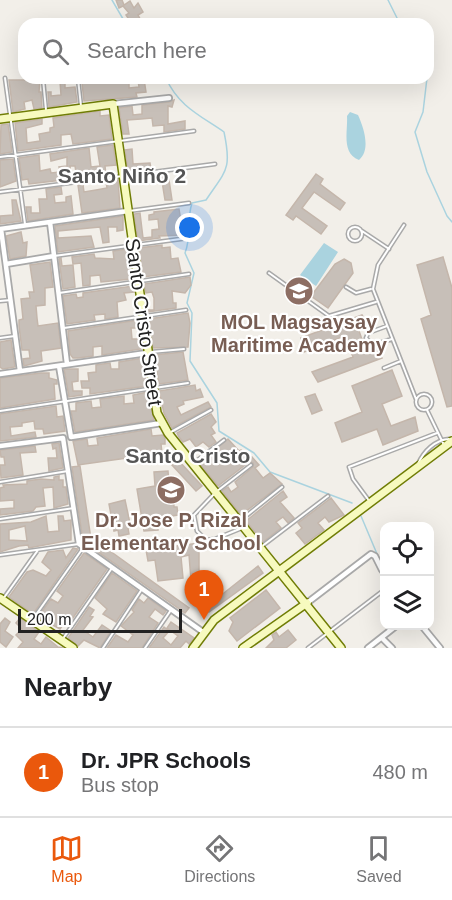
<!DOCTYPE html>
<html lang="en">
<head>
<meta charset="utf-8">
<style>
  :root { --surface:#fff; --page:#f2f2f2; --text:#202124; --muted:#757577; --line:#e0e0e0; --accent:#ea580c }
  body { margin:0; font-family:Helvetica,sans-serif; background:var(--page); color:var(--text) }
  .controls { position:absolute; right:18px; bottom:18px; display:grid; overflow:hidden; border-radius:12px; box-shadow:0 6px 24px #0002 }
  .controls button { width:54px; height:54px; display:grid; place-items:center; padding:0; border:0; border-bottom:2px solid var(--line); background:var(--surface); color:var(--text); font:30px sans-serif }
  .scale { position:absolute; left:18px; bottom:15px; width:164px; box-sizing:border-box; padding-left:6px; border:3px solid #222; border-top:0; font-size:16px; line-height:21px; white-space:nowrap; color:#222; -webkit-text-stroke:4px #fff; paint-order:stroke }
  .you { position:absolute; left:190px; top:228px; width:21px; height:21px; margin:-15px; border:4px solid #fff; border-radius:50%; background:#1a73e8; box-shadow:0 0 0 9px #1a73e833 }
  .badge { display:grid; place-items:center; width:39px; height:39px; border-radius:50%; background:var(--accent); color:#fff; font-size:20px; font-weight:700 }
  .pin { position:absolute; translate:-50% -50px; filter:drop-shadow(0 2px 3px #0008) }
  .pin::after { content:''; position:absolute; top:32px; width:21px; height:18px; background:inherit; clip-path:polygon(0 0,100% 0,50% 100%) }
  .list { margin:0; padding:0; list-style:none }
  h2 { display:flex; justify-content:space-between; align-items:center; height:78px; margin:0; padding:0 24px; font-size:26px }
  h2 small { font-size:20px; font-weight:400; color:var(--muted) }
  .list li { display:grid; grid-template-columns:39px 1fr auto; gap:18px; align-items:center; box-sizing:border-box; height:90px; padding:0 24px; border-top:2px solid var(--line) }
  .list b { display:block; font-size:22px; white-space:nowrap }
  .list p { margin:0; font-size:20px; white-space:nowrap; color:var(--muted) }
  .list em { font-size:20px; font-style:normal; color:var(--muted) }
  .icon { flex:none; width:33px; height:33px; fill:none; stroke:currentColor; stroke-width:2; stroke-linecap:round; stroke-linejoin:round }
  .map { position:relative; flex:none; width:452px; height:648px; overflow:hidden }
  .search { position:absolute; background:var(--surface); box-shadow:0 6px 24px #0002; left:18px; right:18px; top:18px; height:66px; display:flex; align-items:center; gap:15px; box-sizing:border-box; padding:0 21px; border-radius:18px; color:var(--muted); font-size:22px }
  .sheet { height:168px; background:var(--surface) }
  nav { display:flex; justify-content:space-around; align-items:center; box-sizing:border-box; height:84px; border-top:2px solid var(--line); background:var(--surface); font-size:16px; color:var(--muted) }
  nav a { display:grid; justify-items:center; gap:3px }
  nav .on { color:var(--accent) }
  .map>svg:first-child { display:block }
  .water { fill:#aad3df }
  .lines { fill:none; stroke-linecap:round; stroke-linejoin:round }
  .stream { stroke:#aad3df; stroke-width:1.5 }
  .building { fill:#c7bfb8; stroke:#c4b6ab; stroke-width:1.5; fill-rule:evenodd }
  .lane-casing { stroke:#a9a9a9; stroke-width:5 }
  .street-casing { stroke:#a9a9a9; stroke-width:8 }
  .secondary-casing { stroke:#707d05; stroke-width:10 }
  .lane { stroke:#fff; stroke-width:2 }
  .street { stroke:#fff; stroke-width:4.5 }
  .secondary { stroke:#f7fabf; stroke-width:7 }
  .labels { text-anchor:middle; dominant-baseline:central; stroke-width:4.5; stroke-linejoin:round; paint-order:stroke }
  .street-label { font-size:20px; fill:#222; stroke:#fff }
  .education-label { font-size:20px; font-weight:bold; fill:#785e54; stroke:#fff }
  .neighbourhood-label { font-size:21px; font-weight:bold; fill:#555; stroke:#fff }
</style>
</head>
<body>
<div class="map">
<svg width="452" height="648" viewBox="0 0 452 648">
  <rect width="100%" height="100%" fill="#f2efe9"/>
  <!-- water -->
  <path class="water" d="M350 112 358 115C364 128 371 150 359 160 341 153 348 131 347 116Z
    M324 243 338 252 316 286 300 275Z"/>
  <g class="lines">
    <!-- stream -->
    <path class="stream" d="M112 0 126 24
      M388 0 400 24
      M166 78C178 106 201 116 224 132 232 170 226 170 206 200L192 203C186 222 192 235 185 253L194 273 187 303 192 313 190 361 217 403 219 431 254 453 270 472 352 503
      M427 78 423 112 415 132 427 172 447 216 452 222
      M361 516 380 561"/>
  </g>
  <!-- building -->
  <path class="building" d="M116 0H122L124 5 130 1 134 8 138 3 143 12 138 15 143 24H125L130 21 126 15 129 13 123 6 119 8Z
    M96 79H101V82L129 80V88L139 87 138 80 144 79 146 92 136 93 137 97 84 101 82 83 96 82Z
    M9 80H40L39 92H41L42 108 34 109 32 100 24 102 25 109 13 112Z
    M60 81H65V88L75 87 77 102 49 107 48 92H51V96L61 95Z
    M174 100 172 107 168 106V124L185 121V129L164 132V125L153 126 152 118 141 119 127 120 129 134H123L119 108 132 106 133 115 142 114V105L169 102Z
    M100 111V116L109 115 112 139 73 144 71 134 61 135V145L18 151 15 123 42 119V124L26 128 27 143 40 141 39 134 50 132V128L54 127 53 118Z
    M8 124 12 152 0 154 1 125Z
    M113 145 116 165 105 166 106 175 77 179 75 166H70L71 179 29 184 28 179 22 180 19 158 39 155 40 171 50 169 51 173 60 172 59 167 67 166V157L51 161 50 154 89 148 91 167 100 166 97 147Z
    M132 149 133 164 150 163 151 169 128 172 125 150Z
    M13 159 16 181 0 187V160Z
    M168 173 172 200H165L161 175Z
    M316 174 323 179 320 184 345 203 340 210 314 192 302 208 327 226 321 234 296 216 293 220 286 215Z
    M118 180 120 208 82 213 78 185H83L84 192 96 190 107 188 106 182Z
    M61 187 62 194 54 195 55 203 66 202V197L71 196 73 214 28 221 26 207H31V213H40L39 199H47L46 189Z
    M12 200H16L21 221 0 224V216L13 215Z
    M179 209 183 233 187 235 159 236 160 238 138 241 134 214 140 213 143 238 152 237V230L159 229 158 219 149 220V215L154 214V212Z
    M123 216V230L117 231V227H108L109 242 103 243 100 227 58 231V238L91 236 94 247 58 252 55 226Z
    M21 232 23 243 27 242 26 256 10 259 6 236Z
    M162 245V248L170 247 171 259 178 258 181 272 143 277 139 248Z
    M128 249 131 279 101 282 100 275 90 276V285L83 286 81 263 73 264 72 257 94 254 95 258 114 259 113 251Z
    M443 257 452 288V406L447 407 421 319 431 315 417 265Z
    M61 258 62 266 73 265 75 287 63 289 59 259Z
    M344 259 351 263 353 273 328 308 311 296 335 264Z
    M50 262 53 287 45 288V305L36 306 37 318 38 326 58 323 61 348 41 351 42 361 24 366 23 359 30 358 29 350H22L19 326V320L23 319 21 299 30 298 29 292H34L30 265Z
    M190 277 191 285 185 293 172 291 173 303H176V308L148 312V310H154V298L152 292 146 293 144 284Z
    M133 286 134 292 124 293 126 300 117 302 118 317 105 319V314L94 315 95 320 67 324 63 296 76 294 77 298 83 297V293Z
    M188 313 190 323 188 347 153 348 149 319Z
    M362 315 368 324 358 328 366 351 377 347 382 358 318 382 312 372 353 357 345 336 304 352 301 338Z
    M138 320V328H131L132 339H138L141 349 102 355V346L93 347V356L78 358H73L70 354 68 331Z
    M11 340 15 367 3 369 0 367V342Z
    M183 352 188 380 159 384 154 355Z
    M143 358 147 386 90 394V388H82L81 381H89L88 373 96 372V365L110 363 111 369H119V362Z
    M64 369H78V381L72 382 73 391H82V395L69 397Z
    M392 370 402 396 382 404 391 426 415 417 418 431 383 445 377 429 342 442 335 423 362 412 352 386Z
    M41 373H49V378L57 380V384H54L55 399 0 408V378Z
    M195 385 196 391 200 389 203 397 183 401 184 404 177 407 181 415 208 402 211 407 172 428 164 413 159 391Z
    M148 392 154 420 75 432 71 411H76V403L91 401 92 408 101 407 100 399 124 396V404L134 403 133 395Z
    M315 394 322 410 312 414 305 397Z
    M56 406 57 417 63 416 65 431 44 434 43 429H35L34 421 22 423V426L10 427 11 436 35 432 36 437 0 441V414Z
    M211 414 216 422 211 427 215 433 211 435 216 442 209 447 203 442 196 447 190 439 183 442 179 437 177 433Z
    M151 429 152 436 163 435 165 438V444H161L162 453 78 465 73 441 87 439 88 446 98 445 97 438Z
    M228 439 239 451 241 450 247 461 252 457 259 465 255 468 263 478 270 473 282 484 241 515 222 491 228 487 231 492 238 487 235 482 253 467V463L249 462 218 486 199 463Z
    M59 443 63 468 49 471 48 458H57L56 448 53 449 52 444Z
    M35 446 36 452 20 453 23 475 1 478 0 465H5L4 457H1L0 450Z
    M178 460 202 486 196 491 172 465Z
    M80 466 91 539 83 541 72 467Z
    M168 471 169 485 173 484 174 507H177L178 515 157 518 158 530 144 531 137 489 155 486 154 472Z
    M59 476V480H63V487H66L68 504 54 508 53 487 43 488 45 506 36 507 33 511 0 515V509L14 508V500L0 501V488L4 487 3 485 27 484V481L41 479 54 480V477Z
    M283 491 287 497 280 502 294 518 288 523 283 517 276 522 281 528 263 542 246 521Z
    M331 498 344 515 329 522 325 517 318 523 324 530 305 544 296 533 302 528 298 523Z
    M125 500 131 528H128L129 534 119 536 118 530 114 531 109 504Z
    M46 516 48 532 59 531 58 516H63L64 521 71 520V540L29 548 28 545 19 546 0 552V524L31 522ZM25 526 27 541 9 540V530Z
    M92 538 189 608 185 613 87 544Z
    M199 543V580H191L189 555 181 557 183 578 158 581 155 560 148 561 146 550Z
    M73 548 78 549 33 614 9 597 27 572 33 570 46 576 51 570 42 562 48 552 63 550 66 558Z
    M84 553 107 569 68 625 65 622 60 629 38 617 51 599 58 603 63 596 57 591Z
    M258 566 263 573 209 612 205 608Z
    M112 573 137 591 116 622 103 614 107 609 95 598Z
    M266 590 280 608 237 641 229 631 233 622 230 618Z
    M148 598 166 611 163 615 155 609 149 617 158 623 142 648H107L116 635 128 642 133 635 121 626 134 612 132 610 139 599 144 603Z
    M89 607 94 610 90 616 93 617 83 630 93 637 102 625 111 631 100 648 84 640 78 646 68 638Z
    M5 618 10 622 5 631 13 637 6 647 0 642V624Z
    M20 618 39 632 34 639 41 644 46 637 58 647 63 648H18L23 642 16 635 22 629 16 623Z
    M171 622 194 638 189 644 186 641 180 648H149L164 627 169 631 163 638 171 645 178 636 167 628Z
    M288 630 296 640 286 648H266L274 640 272 635 276 632 279 637Z"/>
  <g class="lines">
    <!-- lane casing -->
    <g class="lane-casing">
      <path id="lane" d="M5 78 25 224
        M43 79 46 110
        M78 79 81 106
        M0 157 194 131
        M0 192 215 164
        M129 211 189 203
        M404 225 378 265 373 289 416 399
        M348 234a7 7 0 1 1 14 0a7 7 0 1 1-14 0Z
        M362 231 389 249
        M54 256 188 238
        M269 273 329 316 376 302
        M346 287 356 293 371 289
        M59 293 189 274
        M0 301 11 300
        M387 326 368 333 366 338 373 345 392 339
        M64 328 186 310
        M0 338 15 336
        M151 352 184 349
        M384 368 401 361
        M416 402a8 8 0 1 1 16 0a8 8 0 1 1-16 0Z
        M427 410 444 445
        M0 411 188 383
        M171 432 211 410
        M195 462 224 440
        M418 464C424 451 435 440 449 439
        M0 482 68 471
        M370 502 353 479 349 467 437 433
        M0 519 74 508
        M241 520 282 487
        M242 528 215 539 206 540 197 531 194 515 216 492 251 465
        M261 547 328 496
        M0 555 79 544
        M3 599 38 550
        M33 619 83 548
        M62 640 112 568
        M103 648 142 589
        M145 648 171 610
        M308 648 384 590"/>
    </g>
    <!-- street casing -->
    <g class="street-casing">
      <path id="street" d="M113 104 169 98
        M50 222 67 364
        M0 229 128 211
        M1 229 20 371
        M6 264 54 256
        M59 366 71 437 162 423
        M0 374 147 353
        M0 446 63 438 79 544 203 632
        M307 603 371 554 375 556 382 570
        M422 626 440 648
        M382 638 392 648
        M368 648 396 626"/>
    </g>
    <!-- secondary casing -->
    <g class="secondary-casing">
      <path id="secondary" d="M0 119 113 104 157 413 168 433 341 648
        M0 598 73 648
        M193 648 214 620 452 441
        M243 648 307 603"/>
    </g>
    <!-- lane -->
    <use href="#lane" class="lane"/>
    <!-- street -->
    <use href="#street" class="street"/>
    <!-- secondary -->
    <use href="#secondary" class="secondary"/>
  </g>
  <!-- icons -->
  <defs>
    <g id="university-disc" transform="scale(1.5)"><circle r="9.5" fill="#8d6e63" stroke="#fff"/><path d="M0-5L7-2L0 1L-7-2ZM-4 1L0 2.5L4 1V4Q0 6-4 4Z" fill="#fff"/></g>
    <g id="school-disc" transform="scale(1.5)"><circle r="9.5" fill="#8d6e63" stroke="#fff"/><path d="M0-5L7-2L0 1L-7-2ZM-4 1L0 2.5L4 1V4Q0 6-4 4Z" fill="#fff"/></g>
  </defs>
  <g fill-rule="evenodd">
    <use href="#university-disc" x="299" y="291"/>
    <use href="#school-disc" x="171" y="490"/>
  </g>
  <g class="labels">
    <!-- street labels -->
    <g class="street-label">
      <text transform="translate(144 322) rotate(82)">Santo Cristo Street</text>
    </g>
    <!-- education labels -->
    <g class="education-label">
      <text x="299" y="322">MOL Magsaysay<tspan x="299" dy="23">Maritime Academy</tspan></text>
      <text x="171" y="520">Dr. Jose P. Rizal<tspan x="171" dy="23">Elementary School</tspan></text>
    </g>
    <!-- neighbourhood labels -->
    <g class="neighbourhood-label">
      <text x="122" y="175">Santo Niño 2</text>
      <text x="188" y="455">Santo Cristo</text>
    </g>
  </g>
</svg>
<div class="controls">
<button><svg class="icon" aria-label="locate" viewBox="0 0 24 24"><circle cx="12" cy="12" r="6"/><path d="M12 2v4M12 18v4M2 12h4M18 12h4"/></svg></button>
<button><svg class="icon" aria-label="layers" viewBox="0 0 24 24"><path d="M12 4l9 5-9 5-9-5zM3 14l9 5 9-5"/></svg></button>
</div>
<div class="scale">200 m</div>
<div class="you"></div>
<div class="pin badge" style="left:204px;top:620px">1</div>
<div class="search"><svg class="icon" aria-label="search" viewBox="0 0 24 24"><circle cx="10" cy="10" r="6"/><path d="M15 15l6 6"/></svg>Search here</div>
</div>
<section class="sheet">
<h2>Nearby<small></small></h2>
<ul class="list">
<li><span class="badge">1</span><div><b>Dr. JPR Schools</b><p>Bus stop</p></div><em>480 m</em></li>
</ul>
</section>
<nav>
<a class="on"><svg class="icon" aria-label="map" viewBox="0 0 24 24"><path d="M3 6l6-2 6 2 6-2v14l-6 2-6-2-6 2zM9 4v14M15 6v14"/></svg>Map</a>
<a><svg class="icon" aria-label="directions" viewBox="0 0 24 24"><path d="M12 3l9 9-9 9-9-9zM9 14v-3h6M13 9l2 2-2 2"/></svg>Directions</a>
<a><svg class="icon" aria-label="saved" viewBox="0 0 24 24"><path d="M7 4h10v16l-5-4-5 4z"/></svg>Saved</a>
</nav>
</body>
</html>
